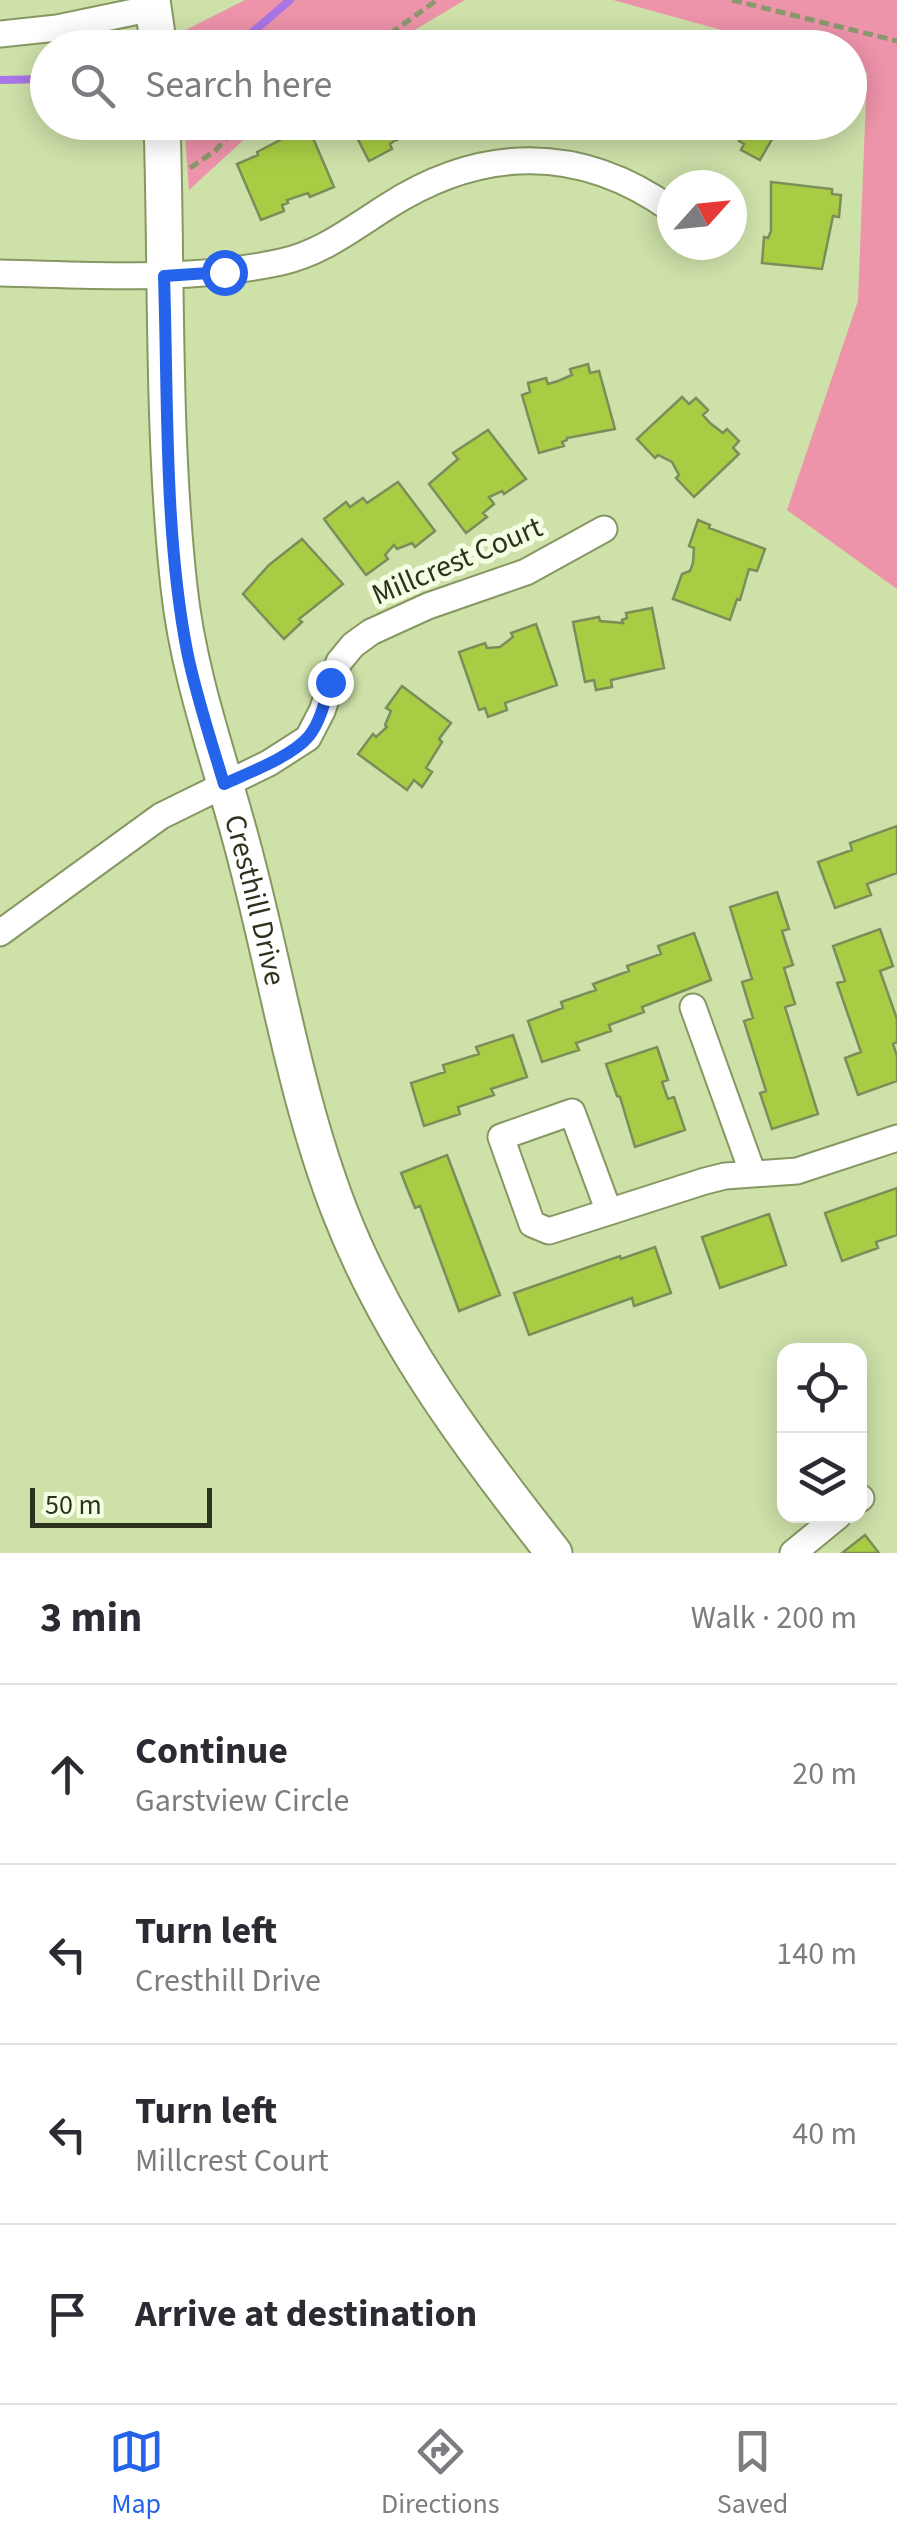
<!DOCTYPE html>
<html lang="en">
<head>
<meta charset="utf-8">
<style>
  :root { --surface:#fff; --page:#f7f7f7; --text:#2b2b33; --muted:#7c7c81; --line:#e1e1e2; --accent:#2563eb }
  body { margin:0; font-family:"Source Sans 3",sans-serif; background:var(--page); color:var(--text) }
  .controls { position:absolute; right:30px; bottom:30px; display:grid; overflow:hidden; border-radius:20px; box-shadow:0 5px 25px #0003 }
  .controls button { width:90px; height:90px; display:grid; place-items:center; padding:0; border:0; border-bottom:2px solid var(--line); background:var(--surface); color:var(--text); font:50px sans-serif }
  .compass { position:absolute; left:657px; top:170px; width:90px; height:90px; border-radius:50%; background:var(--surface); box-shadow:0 5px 25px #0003; rotate:63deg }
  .scale { position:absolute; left:30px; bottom:25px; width:182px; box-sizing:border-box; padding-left:10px; border:5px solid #2c331d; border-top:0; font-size:28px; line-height:35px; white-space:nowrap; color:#2c331d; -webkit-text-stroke:8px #f4fee2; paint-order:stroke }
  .stop { position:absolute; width:30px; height:30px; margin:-22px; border:8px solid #2563eb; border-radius:50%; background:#fff }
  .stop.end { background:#2563eb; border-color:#fff; box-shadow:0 2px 10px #0008 }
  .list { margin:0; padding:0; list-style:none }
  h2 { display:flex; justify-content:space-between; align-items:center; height:130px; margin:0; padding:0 40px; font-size:42px }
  h2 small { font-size:32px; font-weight:400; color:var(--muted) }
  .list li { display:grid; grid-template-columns:65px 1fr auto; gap:30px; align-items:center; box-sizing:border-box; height:180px; padding:0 40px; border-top:2px solid var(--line) }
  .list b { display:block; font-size:38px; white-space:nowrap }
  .list p { margin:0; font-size:32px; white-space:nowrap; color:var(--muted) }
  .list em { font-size:32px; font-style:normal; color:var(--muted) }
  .icon { flex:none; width:55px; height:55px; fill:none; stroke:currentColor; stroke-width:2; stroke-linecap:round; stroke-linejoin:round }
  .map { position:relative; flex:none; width:897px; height:1553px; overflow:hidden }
  .search { position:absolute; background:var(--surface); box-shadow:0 5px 25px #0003; left:30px; right:30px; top:30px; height:110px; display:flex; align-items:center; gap:25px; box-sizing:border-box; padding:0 35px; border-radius:55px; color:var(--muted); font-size:38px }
  .sheet { height:850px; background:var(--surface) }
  nav { display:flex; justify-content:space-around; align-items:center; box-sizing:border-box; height:140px; border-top:2px solid var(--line); background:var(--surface); font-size:28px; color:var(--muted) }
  nav a { display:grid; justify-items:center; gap:5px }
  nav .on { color:var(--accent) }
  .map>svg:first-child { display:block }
  .green { fill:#ed93aa }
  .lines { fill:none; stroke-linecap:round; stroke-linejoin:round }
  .stream { stroke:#a976e6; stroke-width:8 }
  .building { fill:#a8cd44; stroke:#7c8d59; stroke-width:2.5 }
  .street-casing { stroke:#869762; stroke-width:29 }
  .secondary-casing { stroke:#869762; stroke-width:39 }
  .path { stroke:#8a986e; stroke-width:5; stroke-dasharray:10 5; stroke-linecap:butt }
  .street { stroke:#fff; stroke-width:25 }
  .secondary { stroke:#fff; stroke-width:35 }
  .route { stroke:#2563eb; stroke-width:12 }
  .labels { text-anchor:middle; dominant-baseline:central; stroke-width:10; stroke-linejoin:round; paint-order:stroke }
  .street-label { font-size:30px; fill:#2c331d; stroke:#f4fee2 }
</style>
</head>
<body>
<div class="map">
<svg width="897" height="1553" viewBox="0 0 897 1553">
  <rect width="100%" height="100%" fill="#cee1a9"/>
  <!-- green -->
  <path class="green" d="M245 0H465L386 47H179L178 34Z
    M613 0H897V589L787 510 858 301 867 73 850 67V48L783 47Z
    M184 123V122L262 123 189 190Z"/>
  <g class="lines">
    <!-- stream -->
    <path class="stream" d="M234 48 290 0
      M0 80 48 79"/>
  </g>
  <!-- building -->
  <path class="building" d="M546 38 547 46 553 48H511L527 44 526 40Z
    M349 122H439L394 141 390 144 392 149 369 161Z
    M716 122H782L760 160 741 150 744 144 739 141 742 137Z
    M301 124 306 134 310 131 334 187 310 197 308 193 287 200 288 203 282 205 284 211 261 220 237 164 258 155 257 152 284 138 282 133Z
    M771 182 832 189V194L841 195 839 217 833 216 822 269 762 263 764 237 768 238 771 231Z
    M588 364 590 373 599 371 615 429 567 438V440L562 442 564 446 539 453 522 395 530 392 528 383 546 378 548 384 558 381 572 375 570 369Z
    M682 397 689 404 696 398 708 410 703 415 710 423 723 433 727 429 739 441 733 448 739 454 694 497 676 478 679 475 672 462 658 455 655 458 637 439Z
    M488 430 526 479 504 494 502 491 489 497 494 504 483 513 487 517 466 533 429 484 458 459 453 453Z
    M398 482 435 531 415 547 412 543 397 549 394 545 385 555 388 559 366 575 324 519 346 502 350 507 363 498 367 503Z
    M698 520 710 525 709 528 765 549 757 571 749 569 740 600 737 599 730 620 673 599 682 574 690 571 693 563 694 548 689 546Z
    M302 539 343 584 299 619 302 622 284 639 243 594 269 565Z
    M652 608 664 668 611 680 612 687 596 690 594 680 585 682 573 622 599 617 600 621 623 623 622 620 627 618 626 613Z
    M536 624 557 685 505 703 507 710 488 717 485 708 479 710 459 652 485 643 487 648 500 647 513 637 511 633Z
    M402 686 451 723 439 739 442 742 426 768 432 772 422 787 414 780 407 790 358 754 373 734 376 737 387 727 385 725 391 711 386 708Z
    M897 826V873L867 884 871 895 835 908 818 862 852 850 850 843Z
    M777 892 789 929 782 931 793 965 784 968 795 1004 785 1007 818 1114 772 1129 760 1093 766 1091 744 1021 753 1018 742 982 752 979 730 907Z
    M880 929 893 966 880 971 897 1019V1042L893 1044 897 1056V1081L858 1095 845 1058 861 1052 837 983 845 981 833 946Z
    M694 933 711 980 642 1007 644 1012 609 1025 611 1031 576 1043 579 1050 542 1062 528 1021 563 1008 561 1002 596 990 593 984 629 971 627 966 661 954 658 946Z
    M513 1035 527 1077 491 1089 494 1095 458 1107 460 1114 424 1126 411 1083 445 1072 443 1065 479 1054 476 1047Z
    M657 1047 668 1080 662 1082 668 1099 674 1097 685 1130 635 1147 620 1097 617 1096 606 1064Z
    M447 1155 500 1295 459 1311 420 1206 415 1208 401 1173Z
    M897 1188V1235L876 1242 878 1248 842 1261 825 1213Z
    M769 1214 786 1265 720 1288 702 1237Z
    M655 1247 671 1293 634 1306 632 1298 529 1335 514 1293 620 1256 621 1259Z
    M865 1535 879 1553H842Z"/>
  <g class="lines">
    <!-- street casing -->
    <g class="street-casing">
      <path id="street" d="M0 34 57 28 153 8
        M0 273C94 275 189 282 281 262 322 253 353 228 388 206 482 146 580 144 672 210
        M0 933 161 816 269 763 308 738 322 711 339 662 353 645 371 632 428 606 526 572 604 529
        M693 1007 753 1174
        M609 1212 572 1112 501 1137 532 1224 549 1231 705 1181 725 1176 797 1171 897 1138
        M860 1499 861 1498
        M793 1553 838 1516"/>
    </g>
    <!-- secondary casing -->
    <g class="secondary-casing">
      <g id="secondary">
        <path d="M152 0 159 48"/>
        <path id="s1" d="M162 122C167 277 162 432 179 587 189 681 223 768 246 859 277 977 296 1099 340 1212 389 1338 471 1448 554 1553"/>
      </g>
    </g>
    <!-- path -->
    <path class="path" d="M732 0 897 41
      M364 48 394 31 437 0
      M190 168 215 151 241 122"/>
    <!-- street -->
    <use href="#street" class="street"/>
    <!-- secondary -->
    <use href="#secondary" class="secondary"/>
  </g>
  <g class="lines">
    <!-- route -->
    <path class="route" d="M224 272 164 276C168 397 164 532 187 651 196 696 211 740 224 784 248 773 293 756 309 736 321 721 325 700 330 682"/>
  </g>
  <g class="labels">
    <!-- street labels -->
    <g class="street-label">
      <text transform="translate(457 561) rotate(-23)">Millcrest Court</text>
      <text stroke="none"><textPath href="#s1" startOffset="788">Cresthill Drive</textPath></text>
    </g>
  </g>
</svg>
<div class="controls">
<button><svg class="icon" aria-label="locate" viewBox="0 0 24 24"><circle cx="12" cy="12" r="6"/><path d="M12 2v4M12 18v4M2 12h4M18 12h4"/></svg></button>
<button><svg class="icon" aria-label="layers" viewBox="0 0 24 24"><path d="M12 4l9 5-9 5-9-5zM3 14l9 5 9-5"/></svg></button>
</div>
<svg class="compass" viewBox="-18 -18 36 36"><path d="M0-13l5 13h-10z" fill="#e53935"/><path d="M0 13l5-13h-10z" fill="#7c7c81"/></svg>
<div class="scale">50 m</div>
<div class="stop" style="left:224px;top:272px"></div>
<div class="stop end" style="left:330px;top:682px"></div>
<div class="search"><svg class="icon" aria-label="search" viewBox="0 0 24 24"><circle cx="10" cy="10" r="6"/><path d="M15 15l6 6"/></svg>Search here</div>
</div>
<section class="sheet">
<h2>3 min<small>Walk · 200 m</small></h2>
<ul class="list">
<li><svg class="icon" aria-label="ahead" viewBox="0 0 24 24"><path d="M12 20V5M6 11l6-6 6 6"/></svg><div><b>Continue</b><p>Garstview Circle</p></div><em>20 m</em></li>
<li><svg class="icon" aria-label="left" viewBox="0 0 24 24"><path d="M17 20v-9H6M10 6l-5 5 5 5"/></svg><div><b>Turn left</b><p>Cresthill Drive</p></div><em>140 m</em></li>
<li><svg class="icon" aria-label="left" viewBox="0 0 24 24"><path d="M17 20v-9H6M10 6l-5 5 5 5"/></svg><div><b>Turn left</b><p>Millcrest Court</p></div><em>40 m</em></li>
<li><svg class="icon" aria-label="arrive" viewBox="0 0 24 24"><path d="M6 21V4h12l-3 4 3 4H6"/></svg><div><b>Arrive at destination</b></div></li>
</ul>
</section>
<nav>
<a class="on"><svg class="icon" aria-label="map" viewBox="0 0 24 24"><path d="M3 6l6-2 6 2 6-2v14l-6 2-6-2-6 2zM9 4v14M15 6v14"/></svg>Map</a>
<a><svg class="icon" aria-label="directions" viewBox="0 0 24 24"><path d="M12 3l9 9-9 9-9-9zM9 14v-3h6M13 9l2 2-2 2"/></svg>Directions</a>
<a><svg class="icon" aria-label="saved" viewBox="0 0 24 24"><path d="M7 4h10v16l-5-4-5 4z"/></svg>Saved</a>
</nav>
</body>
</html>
